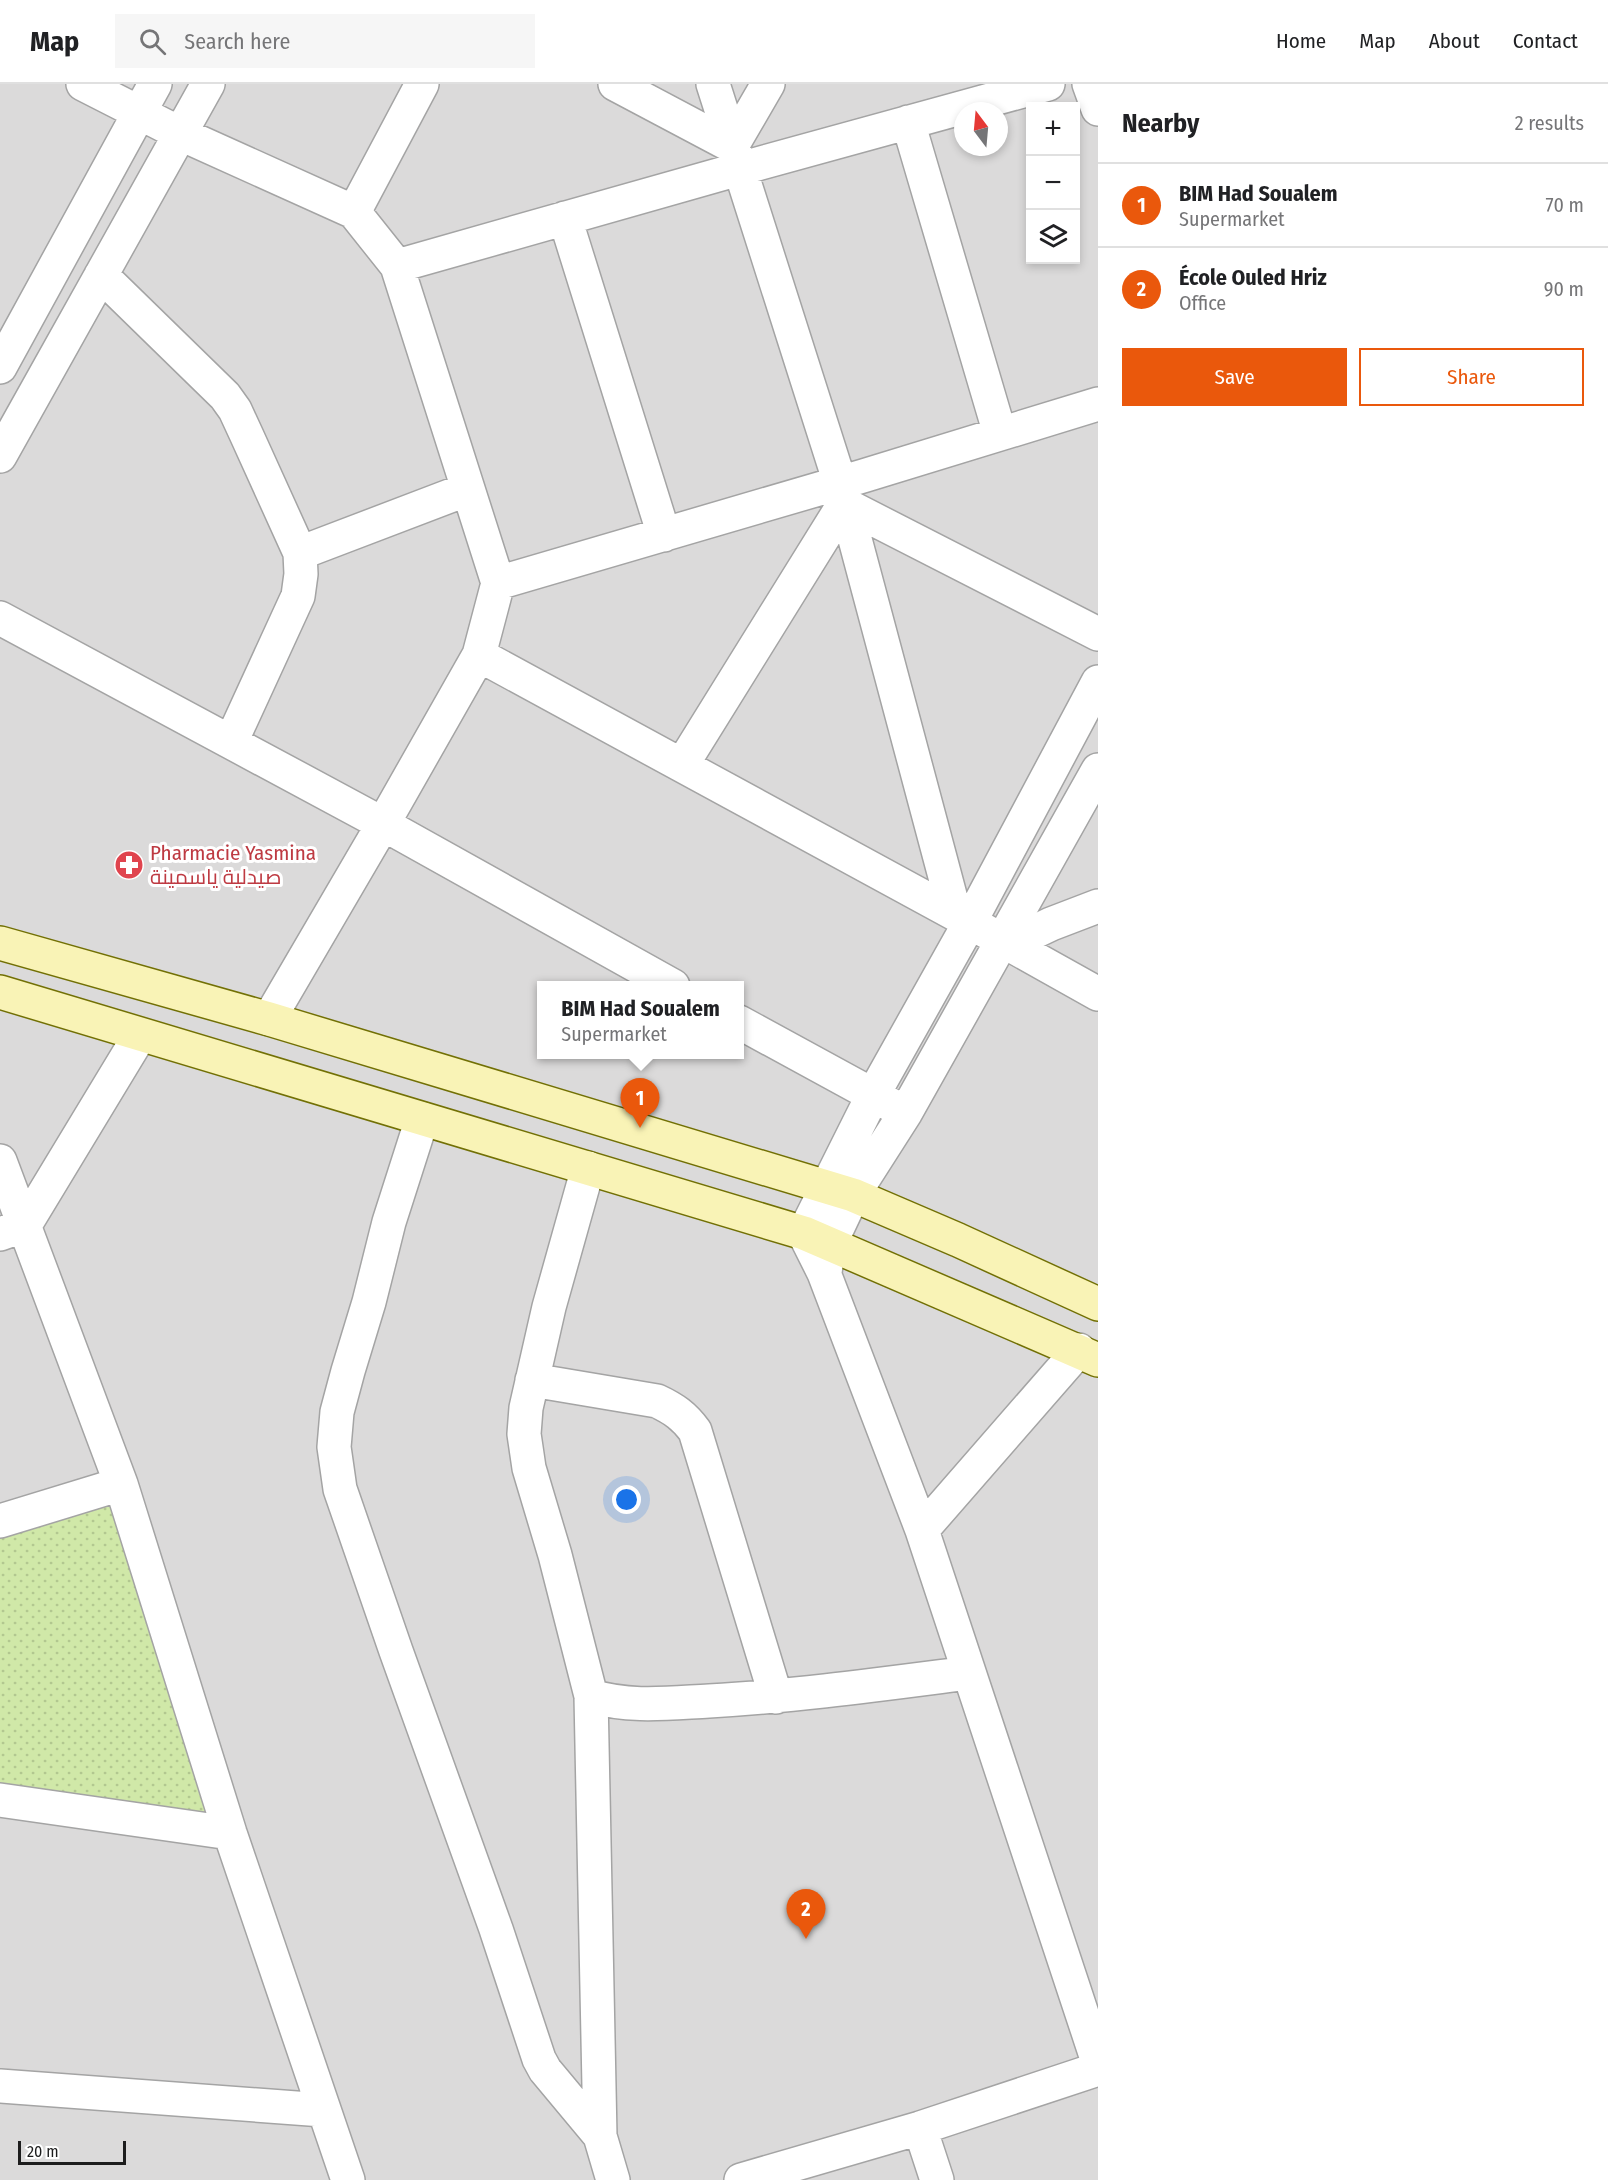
<!DOCTYPE html>
<html lang="en">
<head>
<meta charset="utf-8">
<style>
  :root { --surface:#fff; --page:#f6f6f6; --text:#202124; --muted:#757577; --line:#e0e0e0; --accent:#ea580c }
  body { margin:0; font-family:"Fira Sans Condensed",Cairo,sans-serif; background:var(--page); color:var(--text) }
  .controls { position:absolute; right:18px; top:18px; display:grid; overflow:hidden; border-radius:0px; box-shadow:0 3px 9px #0003 }
  .controls button { width:54px; height:54px; display:grid; place-items:center; padding:0; border:0; border-bottom:2px solid var(--line); background:var(--surface); color:var(--text); font:30px sans-serif }
  .compass { position:absolute; left:954px; top:18px; width:54px; height:54px; border-radius:50%; background:var(--surface); box-shadow:0 3px 9px #0003; rotate:344deg }
  .scale { position:absolute; left:18px; bottom:15px; width:108px; box-sizing:border-box; padding-left:6px; border:3px solid #1d1d1d; border-top:0; font-size:16px; line-height:21px; white-space:nowrap; color:#1d1d1d; -webkit-text-stroke:4px #fff; paint-order:stroke }
  .you { position:absolute; left:627px; top:1416px; width:21px; height:21px; margin:-15px; border:4px solid #fff; border-radius:50%; background:#1a73e8; box-shadow:0 0 0 9px #1a73e833 }
  .badge { display:grid; place-items:center; width:39px; height:39px; border-radius:50%; background:var(--accent); color:#fff; font-size:20px; font-weight:700 }
  .pin { position:absolute; translate:-50% -50px; filter:drop-shadow(0 2px 3px #0008) }
  .pin::after { content:''; position:absolute; top:32px; width:21px; height:18px; background:inherit; clip-path:polygon(0 0,100% 0,50% 100%) }
  .popup { position:absolute; left:537px; top:897px; width:207px; height:78px; box-sizing:border-box; display:grid; place-content:center; border-radius:0px; background:var(--surface); filter:drop-shadow(0 2px 4px #0005); font-size:20px; white-space:nowrap; color:var(--muted) }
  .popup b { font-size:22px; color:var(--text) }
  .popup::after { content:''; position:absolute; left:50%; top:100%; margin-left:-12px; border:12px solid transparent; border-top-color:var(--surface) }
  .list { margin:0; padding:0; list-style:none }
  h2 { display:flex; justify-content:space-between; align-items:center; height:78px; margin:0; padding:0 24px; font-size:26px }
  h2 small { font-size:20px; font-weight:400; color:var(--muted) }
  .list li { display:grid; grid-template-columns:39px 1fr auto; gap:18px; align-items:center; box-sizing:border-box; height:84px; padding:0 24px; border-top:2px solid var(--line) }
  .list b { display:block; font-size:22px; white-space:nowrap }
  .list p { margin:0; font-size:20px; white-space:nowrap; color:var(--muted) }
  .list em { font-size:20px; font-style:normal; color:var(--muted) }
  .actions { display:flex; gap:12px; padding:18px 24px }
  .actions a { flex:1; padding:14px 0; border:2px solid var(--accent); border-radius:0px; text-align:center; font-size:21px; color:var(--accent) }
  .actions .main { background:var(--accent); color:#fff }
  .icon { flex:none; width:33px; height:33px; fill:none; stroke:currentColor; stroke-width:2; stroke-linecap:round; stroke-linejoin:round }
  .map { position:relative; flex:none; width:1098px; height:2096px; overflow:hidden }
  header { display:flex; align-items:center; gap:36px; box-sizing:border-box; height:84px; padding:0 30px; background:var(--surface); border-bottom:2px solid var(--line) }
  header strong { font-size:28px }
  nav { display:flex; gap:33px; margin-inline-start:auto; font-size:21px }
  .search { width:420px; height:54px; background:var(--page); display:flex; align-items:center; gap:15px; box-sizing:border-box; padding:0 21px; border-radius:0px; color:var(--muted); font-size:22px }
  main { display:flex }
  aside { flex:1; background:var(--surface) }
  .map>svg:first-child { display:block }
  .residential { fill:#dbdada; fill-rule:evenodd }
  .garden { fill:url(#garden-dots) }
  .lines { fill:none; stroke-linecap:round; stroke-linejoin:round }
  .street-casing { stroke:#a4a4a4; stroke-width:36 }
  .secondary-casing { stroke:#727005; stroke-width:36 }
  .street { stroke:#fff; stroke-width:33 }
  .secondary { stroke:#f9f3b6; stroke-width:33 }
  .labels { text-anchor:middle; dominant-baseline:central; stroke-width:6; stroke-linejoin:round; paint-order:stroke }
  .health-label { font-size:21px; fill:#be3a42; stroke:#fff; text-anchor:start }
</style>
</head>
<body>
<header>
<strong>Map</strong>
<div class="search"><svg class="icon" aria-label="search" viewBox="0 0 24 24"><circle cx="10" cy="10" r="6"/><path d="M15 15l6 6"/></svg>Search here</div>
<nav><a>Home</a><a>Map</a><a>About</a><a>Contact</a></nav>
</header>
<main>
<div class="map">
<svg width="1098" height="2096" viewBox="0 0 1098 2096">
  <defs>
    <pattern id="garden-dots" width="8" height="8" patternUnits="userSpaceOnUse" patternTransform="scale(1.5)"><rect width="8" height="8" fill="#d0e8a8"/><path d="M2 2h.1M6 6h.1" fill="none" stroke="#b2c790" stroke-width="1.8" stroke-linecap="round"/></pattern>
  </defs>
  <rect width="100%" height="100%" fill="#eee9e3"/>
  <!-- residential -->
  <path class="residential" d="M0 0H1098V2096H0ZM1030 22H1076V176H1030ZM963 27H999V63H963ZM541 902H739V970H541Z"/>
  <!-- garden -->
  <path class="garden" d="M121 1400 230 1749 0 1711V1440Z"/>
  <g class="lines">
    <!-- street casing -->
    <g class="street-casing">
      <path id="street" d="M83 0 181 50 354 128 422 0
        M615 0 732 62 768 0
        M713 0 840 399 955 830
        M1089 0 1098 25
        M908 38 1000 350
        M354 128 397 182 498 499 479 571 955 830 1098 910
        M565 134 664 451
        M397 182 739 85 1048 0
        M101 191 225 312 235 326 247 352 300 469 301 490 298 512 231 658
        M0 283 155 0
        M0 372 208 0
        M300 469 468 405
        M498 499 863 392 1098 320
        M0 534 383 740 673 902
        M1098 598 970 838 873 1011 804 1149 824 1189 922 1446 1098 1978
        M682 681 844 420 1098 550
        M1009 860 1051 840 1098 822
        M269 935 383 740 479 571
        M739 938 893 1022
        M422 1035 389 1138 369 1218 348 1287 337 1328 334 1363 340 1405 396 1567 496 1845 539 1975 545 1986 600 2052 613 2096
        M0 1077 121 1400 230 1749 348 2096
        M588 1084 549 1223 526 1324 524 1350 529 1384 555 1471 591 1612C630 1624 669 1619 709 1617 796 1612 883 1600 969 1589
        M0 1150 25 1141 140 951
        M825 1188 829 1162 853 1111 906 1028 1098 686
        M532 1296 657 1317C674 1325 684 1332 695 1347L776 1613
        M0 1437 121 1400
        M922 1446 1079 1266
        M591 1612 600 2052
        M0 1716 230 1749
        M0 2002 323 2026
        M920 2044 937 2096
        M741 2096 920 2044 1098 1985"/>
    </g>
    <!-- secondary casing -->
    <g class="secondary-casing">
      <path id="secondary" d="M0 859 269 935 853 1111 958 1156 1098 1220
        M0 908 804 1149 1098 1276"/>
    </g>
    <!-- street -->
    <use href="#street" class="street"/>
    <!-- secondary -->
    <use href="#secondary" class="secondary"/>
  </g>
  <!-- icons -->
  <defs>
    <g id="pharmacy-disc" transform="scale(1.5)"><circle r="9.5" fill="#e0444e" stroke="#fff"/><path d="M-2-6h4v4h4v4h-4v4h-4v-4h-4v-4h4Z" fill="#fff"/></g>
  </defs>
  <g fill-rule="evenodd">
    <use href="#pharmacy-disc" x="129" y="781"/>
  </g>
  <g class="labels">
    <!-- health labels -->
    <g class="health-label">
      <text x="150" y="769">Pharmacie Yasmina<tspan x="150" dy="24">صيدلية ياسمينة</tspan></text>
    </g>
  </g>
</svg>
<div class="controls">
<button>+</button>
<button>−</button>
<button><svg class="icon" aria-label="layers" viewBox="0 0 24 24"><path d="M12 4l9 5-9 5-9-5zM3 14l9 5 9-5"/></svg></button>
</div>
<svg class="compass" viewBox="-18 -18 36 36"><path d="M0-13l5 13h-10z" fill="#e53935"/><path d="M0 13l5-13h-10z" fill="#757577"/></svg>
<div class="scale">20 m</div>
<div class="you"></div>
<div class="pin badge" style="left:640px;top:1044px">1</div>
<div class="popup"><b>BIM Had Soualem</b>Supermarket</div>
<div class="pin badge" style="left:806px;top:1855px">2</div>
</div>
<aside>
<h2>Nearby<small>2 results</small></h2>
<ul class="list">
<li><span class="badge">1</span><div><b>BIM Had Soualem</b><p>Supermarket</p></div><em>70 m</em></li>
<li><span class="badge">2</span><div><b>École Ouled Hriz</b><p>Office</p></div><em>90 m</em></li>
</ul>
<div class="actions"><a class="main">Save</a><a>Share</a></div>
</aside>
</main>
</body>
</html>
